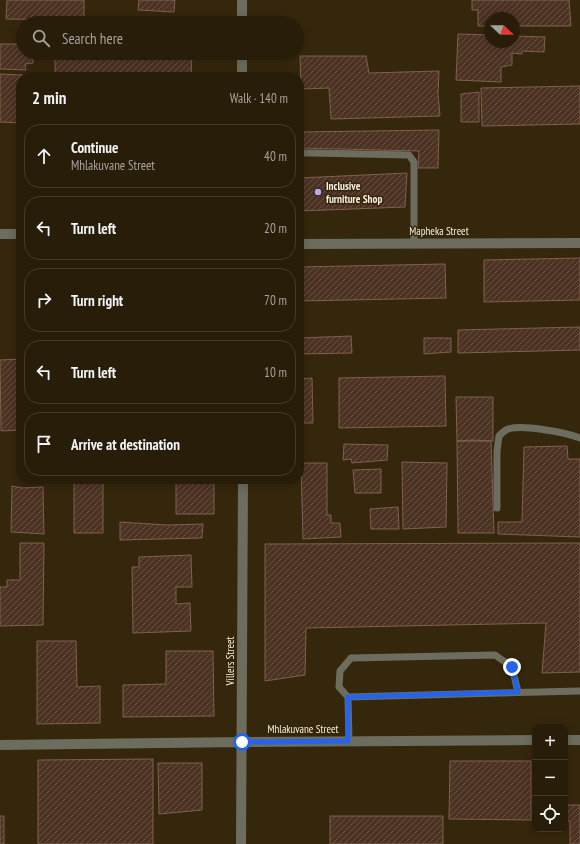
<!DOCTYPE html>
<html lang="en">
<head>
<meta charset="utf-8">
<style>
  :root { --surface:#281d09; --page:#342a17; --text:#f1f3f6; --muted:#a5a29c; --line:#443b2a }
  body { margin:0; font-family:"PT Sans Narrow",sans-serif; background:var(--page); color:var(--text) }
  .controls { position:absolute; right:12px; bottom:12px; display:grid; overflow:hidden; border-radius:8px; box-shadow:0 2px 10px #0003 }
  .controls button { width:36px; height:36px; display:grid; place-items:center; padding:0; border:0; border-bottom:1px solid var(--line); background:var(--surface); color:var(--text); font:20px sans-serif }
  .compass { position:absolute; left:484px; top:12px; width:36px; height:36px; border-radius:50%; background:var(--surface); box-shadow:0 2px 10px #0003; rotate:112deg }
  .stop { position:absolute; width:12px; height:12px; margin:-9px; border:3px solid #2563eb; border-radius:50%; background:#fff }
  .stop.end { background:#2563eb; border-color:#fff; box-shadow:0 1px 4px #0008 }
  .list { margin:0; padding:0; list-style:none }
  h2 { display:flex; justify-content:space-between; align-items:center; height:52px; margin:0; padding:0 16px; font-size:17px }
  h2 small { font-size:13px; font-weight:400; color:var(--muted) }
  .list li { display:grid; grid-template-columns:26px 1fr auto; gap:12px; align-items:center; box-sizing:border-box; height:64px; margin:0 8px 8px; padding:0 8px; border:1px solid var(--line); border-radius:16px }
  .list b { display:block; font-size:15px; white-space:nowrap }
  .list p { margin:0; font-size:13px; white-space:nowrap; color:var(--muted) }
  .list em { font-size:13px; font-style:normal; color:var(--muted) }
  .icon { flex:none; width:22px; height:22px; fill:none; stroke:currentColor; stroke-width:2; stroke-linecap:round; stroke-linejoin:round }
  .map { position:relative; flex:none; width:580px; height:844px; overflow:hidden }
  .search { position:absolute; background:var(--surface); box-shadow:0 2px 10px #0003; left:16px; top:16px; width:288px; height:44px; display:flex; align-items:center; gap:10px; box-sizing:border-box; padding:0 14px; border-radius:22px; color:var(--muted); font-size:15px }
  .panel { position:absolute; background:var(--surface); box-shadow:0 2px 10px #0003; left:16px; top:72px; width:288px; height:412px; border-radius:16px }
  .map>svg:first-child { display:block }
  .building { fill:url(#building-hatch); stroke:#7e6050 }
  .lines { fill:none; stroke-linecap:round; stroke-linejoin:round }
  .lane { stroke:#6c6d5f; stroke-width:7 }
  .street { stroke:#6c6d5f; stroke-width:10 }
  .route { stroke:#2563eb; stroke-width:5 }
  .poi-dot { fill:#b4acf9; stroke:#35270c; stroke-width:1.5 }
  .labels { text-anchor:middle; dominant-baseline:central; stroke-width:3; stroke-linejoin:round; paint-order:stroke }
  .poi-label { font-size:11px; font-weight:bold; fill:#f7edde; stroke:#35270c; text-anchor:start }
  .street-label { font-size:11px; fill:#f7edde; stroke:#35270c }
</style>
</head>
<body>
<div class="map">
<svg width="580" height="844" viewBox="0 0 580 844">
  <defs>
    <pattern id="building-hatch" width="6" height="6" patternUnits="userSpaceOnUse"><rect width="6" height="6" fill="#4c3223"/><path d="M-1 1l2-2M0 6l6-6M5 7l2-2" fill="none" stroke="#675042"/></pattern>
  </defs>
  <rect width="100%" height="100%" fill="#35270c"/>
  <!-- building -->
  <path class="building" d="M7 0H84V20L6 19Z
    M139 0H175L174 12 138 10Z
    M472 0H569L571 26H514V18H490V26H478V10H472Z
    M458 34 490 35V42H514V36L545 37 544 52 522 51V54L512 53V65L501 67V82L456 80Z
    M0 44H23V53H33V63L25 64 26 70 0 69Z
    M55 53H192L191 77H55Z
    M300 56H366L369 73 439 71 438 94 440 116 331 119 329 88 301 89Z
    M0 74 23 75 22 77H21V123L0 122Z
    M580 86V124L482 126 481 88Z
    M479 92V122H461V94Z
    M439 130 438 168H418L419 151 299 148V132Z
    M407 173 405 207 299 211V178Z
    M580 258V300L484 302V260Z
    M445 264 446 298 299 301V267Z
    M299 317H300V338L351 336 352 353 299 354Z
    M580 327V350L458 353V330Z
    M424 338H451V352L424 354Z
    M21 359V430L1 431 0 360Z
    M445 376 446 426 339 428V378Z
    M312 378 313 423H299V379Z
    M456 397H493V441H457Z
    M472 440 491 441 494 533H458L457 441Z
    M344 444 388 445 387 460 352 463 351 459 343 460Z
    M567 446 568 459H580V537L498 534V522H522L524 447Z
    M402 462 447 463 446 527 403 529Z
    M301 463H327V515H331V523H340L341 537 303 539Z
    M381 469V493H355L353 470Z
    M74 479H103V533H74Z
    M176 479H214V514H176Z
    M12 486 22 488 43 487 44 534 11 532Z
    M398 507 399 529H371L370 509Z
    M120 522 167 525 203 524 202 538 120 540Z
    M20 543H44L43 625 0 626V587H7V580H20Z
    M580 543V672L542 673 546 623 306 628 305 675 265 681V544Z
    M191 555 192 587H176V604L190 603 191 631 133 633 132 567H139V557Z
    M37 641H76L77 687 100 686V723L37 724Z
    M166 651H213L214 716 123 717V685L166 684Z
    M153 759V844H38V760Z
    M450 761H531V820L449 819Z
    M158 763H202V810L159 814Z
    M565 805H580V844H570V821L565 820Z
    M0 816H4V844H0Z
    M330 816H443V844H330Z"/>
  <g class="lines">
    <!-- lane -->
    <path class="lane" d="M299 155 300 153H312L409 155 414 162V243
      M497 508V451L499 436C501 434 504 431 506 430 518 423 567 433 580 438
      M348 697 339 687 340 671 351 658 495 655 512 667 518 692
      M349 741 348 697 580 691"/>
    <!-- street -->
    <path class="street" d="M242 0V23
      M242 53V77
      M0 234H21
      M299 244 580 243
      M565 740H580
      M0 745 242 742 535 740
      M241 844 243 479"/>
  </g>
  <g class="lines">
    <!-- route -->
    <path class="route" d="M242 742 348 741V697L518 692 512 667"/>
  </g>
  <!-- markers -->
  <circle class="poi-dot" cx="318" cy="192" r="4"/>
  <g class="labels">
    <!-- poi labels -->
    <g class="poi-label">
      <text x="326" y="186">Inclusive<tspan x="326" dy="13">furniture Shop</tspan></text>
    </g>
    <!-- street labels -->
    <g class="street-label">
      <text x="439" y="231">Mapheka Street</text>
      <text transform="translate(230 661) rotate(-90)">Villers Street</text>
      <text x="303" y="729">Mhlakuvane Street</text>
    </g>
  </g>
</svg>
<div class="controls">
<button>+</button>
<button>−</button>
<button><svg class="icon" aria-label="locate" viewBox="0 0 24 24"><circle cx="12" cy="12" r="6"/><path d="M12 2v4M12 18v4M2 12h4M18 12h4"/></svg></button>
</div>
<svg class="compass" viewBox="-18 -18 36 36"><path d="M0-13l5 13h-10z" fill="#e53935"/><path d="M0 13l5-13h-10z" fill="#a5a29c"/></svg>
<div class="stop" style="left:242px;top:742px"></div>
<div class="stop end" style="left:512px;top:667px"></div>
<div class="search"><svg class="icon" aria-label="search" viewBox="0 0 24 24"><circle cx="10" cy="10" r="6"/><path d="M15 15l6 6"/></svg>Search here</div>
<section class="panel">
<h2>2 min<small>Walk · 140 m</small></h2>
<ul class="list">
<li><svg class="icon" aria-label="ahead" viewBox="0 0 24 24"><path d="M12 20V5M6 11l6-6 6 6"/></svg><div><b>Continue</b><p>Mhlakuvane Street</p></div><em>40 m</em></li>
<li><svg class="icon" aria-label="left" viewBox="0 0 24 24"><path d="M17 20v-9H6M10 6l-5 5 5 5"/></svg><div><b>Turn left</b></div><em>20 m</em></li>
<li><svg class="icon" aria-label="right" viewBox="0 0 24 24"><path d="M7 20v-9h11M14 6l5 5-5 5"/></svg><div><b>Turn right</b></div><em>70 m</em></li>
<li><svg class="icon" aria-label="left" viewBox="0 0 24 24"><path d="M17 20v-9H6M10 6l-5 5 5 5"/></svg><div><b>Turn left</b></div><em>10 m</em></li>
<li><svg class="icon" aria-label="arrive" viewBox="0 0 24 24"><path d="M6 21V4h12l-3 4 3 4H6"/></svg><div><b>Arrive at destination</b></div></li>
</ul>
</section>
</div>
</body>
</html>
